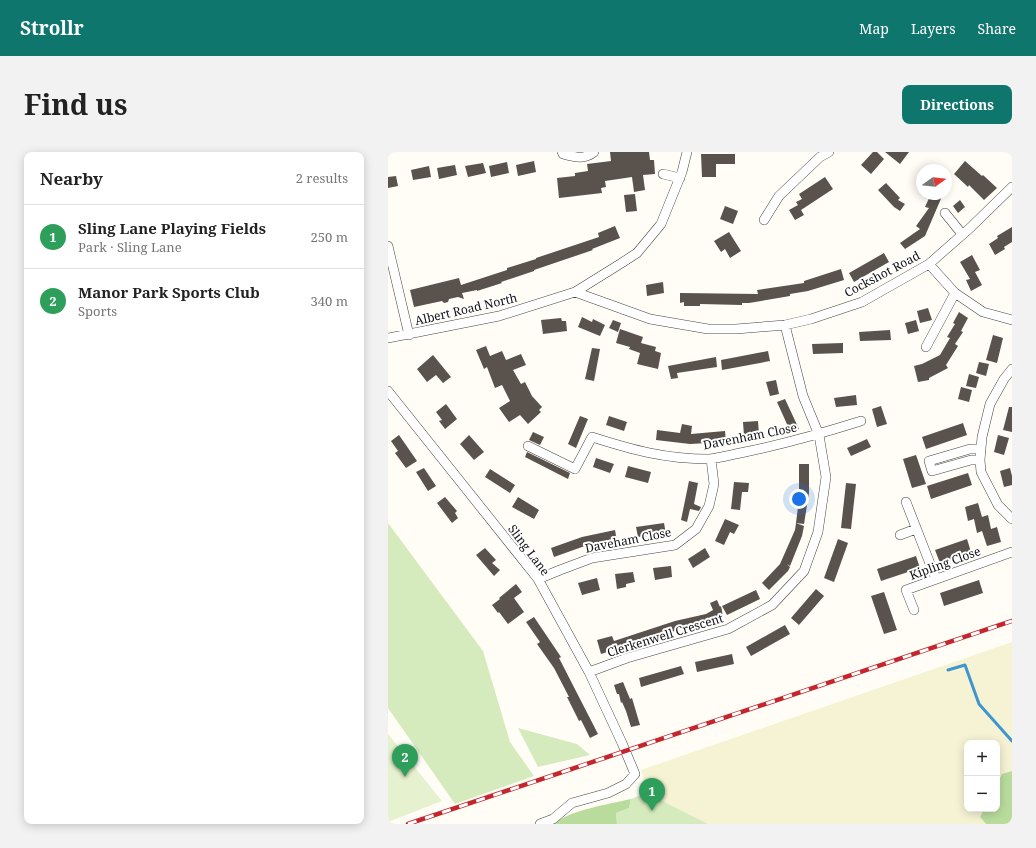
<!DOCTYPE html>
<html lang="en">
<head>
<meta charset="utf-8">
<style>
  :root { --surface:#fff; --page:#f2f2f2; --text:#222; --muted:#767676; --line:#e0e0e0; --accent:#0f766e }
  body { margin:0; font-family:"Noto Serif",serif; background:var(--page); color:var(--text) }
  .controls { position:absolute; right:12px; bottom:12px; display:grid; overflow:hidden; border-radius:8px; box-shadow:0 2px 10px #0003 }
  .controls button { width:36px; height:36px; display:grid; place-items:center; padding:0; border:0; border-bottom:1px solid var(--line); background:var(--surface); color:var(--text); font:20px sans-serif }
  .compass { position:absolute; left:528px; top:12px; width:36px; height:36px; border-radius:50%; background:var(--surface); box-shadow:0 2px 10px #0003; rotate:75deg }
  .you { position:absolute; left:411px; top:347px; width:14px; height:14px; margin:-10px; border:3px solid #fff; border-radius:50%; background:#1a73e8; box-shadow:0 0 0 6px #1a73e833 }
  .badge { display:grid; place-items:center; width:26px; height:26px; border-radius:50%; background:var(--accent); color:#fff; font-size:13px; font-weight:700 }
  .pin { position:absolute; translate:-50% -33px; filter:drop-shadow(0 1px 2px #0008) }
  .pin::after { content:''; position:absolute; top:21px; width:14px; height:12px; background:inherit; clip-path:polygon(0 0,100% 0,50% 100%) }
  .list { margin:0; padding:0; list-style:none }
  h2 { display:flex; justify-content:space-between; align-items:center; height:52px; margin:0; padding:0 16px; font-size:17px }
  h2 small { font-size:13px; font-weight:400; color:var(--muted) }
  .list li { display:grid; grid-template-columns:26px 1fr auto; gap:12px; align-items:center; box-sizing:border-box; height:64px; padding:0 16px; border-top:1px solid var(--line) }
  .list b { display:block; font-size:15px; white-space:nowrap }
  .list p { margin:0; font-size:13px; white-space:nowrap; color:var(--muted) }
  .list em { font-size:13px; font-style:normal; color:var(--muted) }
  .map { position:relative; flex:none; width:624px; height:672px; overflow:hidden; border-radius:8px }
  header { display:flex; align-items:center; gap:24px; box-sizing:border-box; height:56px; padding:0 20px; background:var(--accent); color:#fff }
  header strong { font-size:19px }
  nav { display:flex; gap:22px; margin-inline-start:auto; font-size:14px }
  .intro { display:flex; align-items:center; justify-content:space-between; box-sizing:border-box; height:96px; padding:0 24px }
  h1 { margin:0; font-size:28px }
  .button { padding:10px 18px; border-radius:8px; background:var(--accent); color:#fff; font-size:14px; font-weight:700 }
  main { display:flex; gap:24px; padding:0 24px }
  aside { flex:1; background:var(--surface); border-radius:8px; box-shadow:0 2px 10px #0003 }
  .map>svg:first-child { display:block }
  .farmland { fill:#f6f3d4 }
  .green { fill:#d5ebbd }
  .forest { fill:#b9dc9c }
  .pitch { fill:#e6f2cf }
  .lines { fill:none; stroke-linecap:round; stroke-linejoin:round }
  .stream { stroke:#3f96cf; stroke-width:3 }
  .building { fill:#5a524d }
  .minor-casing { stroke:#444; stroke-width:10 }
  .minor { stroke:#fff; stroke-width:9 }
  .rail-casing { stroke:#c4262e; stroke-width:4.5 }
  .rail { stroke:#fff; stroke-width:3; stroke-dasharray:9; stroke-linecap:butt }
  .labels { text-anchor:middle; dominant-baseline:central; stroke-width:4; stroke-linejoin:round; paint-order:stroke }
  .street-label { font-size:12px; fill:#111; stroke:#fff }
</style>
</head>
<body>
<header>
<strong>Strollr</strong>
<nav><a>Map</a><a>Layers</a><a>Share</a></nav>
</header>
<div class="intro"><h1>Find us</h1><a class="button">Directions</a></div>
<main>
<aside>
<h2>Nearby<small>2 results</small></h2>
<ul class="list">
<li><span class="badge" style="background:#2e9e5b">1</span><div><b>Sling Lane Playing Fields</b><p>Park · Sling Lane</p></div><em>250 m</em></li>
<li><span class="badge" style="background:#2e9e5b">2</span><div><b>Manor Park Sports Club</b><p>Sports</p></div><em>340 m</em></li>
</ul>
</aside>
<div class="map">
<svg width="624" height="672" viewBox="0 0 624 672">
  <rect width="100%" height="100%" fill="#fffdf5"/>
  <!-- farmland -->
  <path class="farmland" d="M624 490V619L614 622 609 632V591H579V657H596L592 665 598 672H320L259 641 253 618Z"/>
  <!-- green -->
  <path class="green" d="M0 371 95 499 122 590 146 624 67 652 0 556Z
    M130 576 189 592 202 603 150 615Z
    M259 641 320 672H229L228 661 241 656 243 647Z"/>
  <!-- forest -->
  <path class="forest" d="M624 619V672H598L592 665 596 657H609V632L614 622Z
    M243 647 241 656 228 661 229 672H164C187 657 217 653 243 647Z"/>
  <!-- pitch -->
  <path class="pitch" d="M0 582 54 649 0 670Z"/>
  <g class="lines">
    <!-- stream -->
    <path class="stream" d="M560 518 577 513 591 552 624 589"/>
  </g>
  <!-- building -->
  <path class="building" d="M222 0H261L262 8H266L267 22 255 23 257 38 246 40 244 25 217 29 218 35 213 36 214 41 171 46 169 26 187 24V21L200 19 199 12 223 9Z
    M485 0H489L496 7 483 22 473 13Z
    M497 0H521L512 12Z
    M313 2H347V12H328V25H314Z
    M146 9 148 20 130 24 128 13Z
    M577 9 594 24 595 23 609 36 596 48 581 33 580 35 566 22Z
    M119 10 121 21 103 25 101 14Z
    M95 11 98 21 80 25 77 14Z
    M67 13 69 23 51 27 49 16Z
    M41 14 43 25 25 28 23 18Z
    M8 24 10 34 0 36V25Z
    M437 25 445 37 413 58 408 50 414 47 411 42Z
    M498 31 512 46 510 48 517 52 512 59 506 55 490 38Z
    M247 42 249 59 238 60 236 43Z
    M543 42H555L537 84 517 97 512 91 532 77 528 74 541 56 537 55Z
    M572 48 577 55 570 61 565 54Z
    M410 53 416 63 407 68 401 58Z
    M337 54 350 59 345 72 332 67Z
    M227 74 232 86 204 97 205 98 146 118V119L113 130 114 131 89 139V138L74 141 76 147 70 145 61 147 60 150 56 151 54 149 26 155 22 138 71 126 73 133 119 118V116L148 107V106L211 85 210 81Z
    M624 75V90L616 95 617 97 607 103 601 92 610 86 609 84Z
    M341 80 353 99 342 106 337 97 333 100 326 89Z
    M496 101 501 110 466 130 461 121Z
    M584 103 592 118 587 120 594 133 583 139 578 128 582 127 572 110Z
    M453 117 456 128 420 139 402 142V144L361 151H354V153L312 152V154H296V150L292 151V141L370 142 369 138 416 131V129Z
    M275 130 276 141 259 144 258 133Z
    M540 156 544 168 532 171 529 159Z
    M571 160 580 166 573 179 575 180 567 192 570 194 558 213 560 216 541 226V228L530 230 526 214 534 212 552 203 562 186 559 185 567 172 565 171Z
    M194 165 204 170 205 167 217 173 212 184 190 175Z
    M173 166 174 169H178L179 179 155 182 153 168Z
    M225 168 233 171 230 180 221 176Z
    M528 168 531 179 520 182 517 171Z
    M232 177 255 185 253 191 268 195 267 199 273 201 270 217 249 212 252 201 241 197 242 195 228 191Z
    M502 178 503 188 472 189 471 180Z
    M605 183 615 186 609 211 598 208Z
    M455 191V201L425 202 424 192Z
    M98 194 102 204 114 199 118 208 133 202 138 213 125 218 133 232 137 230 144 244 154 255 151 258 153 260 140 272 132 263 121 270 111 256 122 249 114 233 107 236 99 215 96 217 88 198Z
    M204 196 212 197 206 229 197 227Z
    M380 199 382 209 334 218 333 208Z
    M45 203 63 225 55 231 48 223 39 230 29 217Z
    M328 205 329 215 289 221 290 226 283 227 280 214Z
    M591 210 601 212 598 224 588 221Z
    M581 222 591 225 588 236 578 234Z
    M388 228 391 242 382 244 378 230Z
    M573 235 584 238 581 250 570 247Z
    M468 243 469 253 448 255 446 246Z
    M397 247 411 277 403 281 389 250Z
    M58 252 69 267 57 277 51 269 54 268 48 260Z
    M493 254 499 272 489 275 484 257Z
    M621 255H624V280L615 278Z
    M192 264 200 267 188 296 180 292Z
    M221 264 239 270 236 279 218 273Z
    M370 269 371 283 356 284 355 270Z
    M575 271 579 283 538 297 534 285Z
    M294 272 304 274 303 282 337 279 338 290 302 292 268 288 269 278 292 281Z
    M145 280 156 285 152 293 141 288Z
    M11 283 29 309 18 316 7 301 10 299 3 289Z
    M81 283 96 300 86 308 72 292Z
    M610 283 621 286 616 303 606 300Z
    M479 287 483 295 463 304 459 296Z
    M139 300 182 321 180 327 137 305Z
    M528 303 538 332 524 336 515 307Z
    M208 306 226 312 222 321 205 315Z
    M411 312H421V341L416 372 408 371 411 347Z
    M240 314 263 320 260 331 237 325Z
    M36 316 48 334 40 339 28 320Z
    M622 316 624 324V333L616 335 612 319Z
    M102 317 127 333 122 341 97 325Z
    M580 321 584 333 543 347 539 334Z
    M301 329 310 331 306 352 313 355 311 359 302 357 299 370 293 368Z
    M346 330 361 331 360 340H354L352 358 343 357Z
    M458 331 468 332 463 377 453 376Z
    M57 345 69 359 67 361 70 366 64 371 49 351Z
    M130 345 151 358 146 367 124 355Z
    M590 351 594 365 600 363 603 377 609 375 613 390 599 394 594 379 589 381 586 367 580 369 577 355Z
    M337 367 351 373 346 382 342 380 336 393 327 389Z
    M276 371 278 382 250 385 248 375Z
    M408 371 416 374 414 384 402 414 399 412 402 415 400 419 381 438 374 431 392 412 407 378Z
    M227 378 229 389 209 393 208 390 166 405 163 396 194 385Z
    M450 387 460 391 446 430 436 426Z
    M579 387 583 400 552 411 547 398Z
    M97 396 108 408 104 411 112 418 106 424 88 403Z
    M317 396 322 405 305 416 300 407Z
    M528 404 532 416 493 429 489 417Z
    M283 414 284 425 267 428 265 416Z
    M245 420 247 430 238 432V435L229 437 227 422Z
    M209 426 212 438 194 443 190 431Z
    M591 428 595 441 556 454 552 441Z
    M128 432 134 440 126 446 136 460 120 472 111 460 110 461 104 453 112 447 111 446Z
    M428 437 436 444 411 473 403 466Z
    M368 438 372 447 339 463 334 454Z
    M496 440 509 478 496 482 483 444Z
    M329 448 332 455 333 454 335 464 325 469 283 480 213 502 209 488 224 484 226 489 287 469 318 462 325 458 322 451Z
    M146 465 173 505 171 506 210 582 202 586 193 568 191 569 179 545H181L166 516 149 492 152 490 138 470Z
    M397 473 402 482 363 504 358 495Z
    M344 502 346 512 309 520 307 510Z
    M293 514 296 522 253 535 251 526Z
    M235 530 242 547 244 546 252 573 243 575 238 559 234 550 233 551 231 542H229L226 533Z"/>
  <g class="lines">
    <!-- minor casing -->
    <g class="minor-casing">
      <path id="minor" d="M174 0 175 2C187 5 196 8 206 0
        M275 22 292 26
        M557 61 574 82
        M376 68 391 44 432 5 441 0
        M0 94 21 183
        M541 112 567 141 595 160 624 168
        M187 140 262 167 320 177H348L397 173 423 167 474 150 541 112 582 76 624 35
        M0 186 111 164 187 140 232 112 249 101 273 72 294 20 299 0
        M538 195 567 141
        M624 217 616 227 602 252 594 285 592 308 593 320 610 353 624 367
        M0 239 150 427 201 520 234 591 247 622 238 632 220 641 184 651 165 667 152 672
        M140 294 187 317 204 285C245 298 277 307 321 307 333 306 346 302 357 300 396 292 435 281 473 269
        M592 308H583L544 319 541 309 582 297H593
        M518 350 548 427
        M512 383 528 377
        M150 427 172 418 204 406 287 393 308 377 321 354 326 332 323 307
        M526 458 518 438 624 400
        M201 520 239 506 340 477 384 453 416 419 430 380 438 325 431 283 415 244 397 173"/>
    </g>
    <!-- minor -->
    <use href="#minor" class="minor"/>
    <!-- rail casing -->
    <g class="rail-casing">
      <path id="rail" d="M20 672 624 469"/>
    </g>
    <!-- rail -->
    <use href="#rail" class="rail"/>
  </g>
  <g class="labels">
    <!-- street labels -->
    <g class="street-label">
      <text transform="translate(494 122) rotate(-28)">Cockshot Road</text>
      <text transform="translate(78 157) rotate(-13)">Albert Road North</text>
      <text transform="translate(362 284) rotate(-11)">Davenham Close</text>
      <text transform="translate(240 388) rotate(-11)">Daveham Close</text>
      <text transform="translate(141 398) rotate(53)">Sling Lane</text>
      <text transform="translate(557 411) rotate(-20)">Kipling Close</text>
      <text transform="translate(277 483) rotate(-17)">Clerkenwell Crescent</text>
    </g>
  </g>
</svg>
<div class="controls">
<button>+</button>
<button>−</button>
</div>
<svg class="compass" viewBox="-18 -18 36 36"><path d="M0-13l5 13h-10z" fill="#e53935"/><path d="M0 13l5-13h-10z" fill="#767676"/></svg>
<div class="you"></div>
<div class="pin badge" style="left:264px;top:659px;background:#2e9e5b">1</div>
<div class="pin badge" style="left:17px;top:625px;background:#2e9e5b">2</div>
</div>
</main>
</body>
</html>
